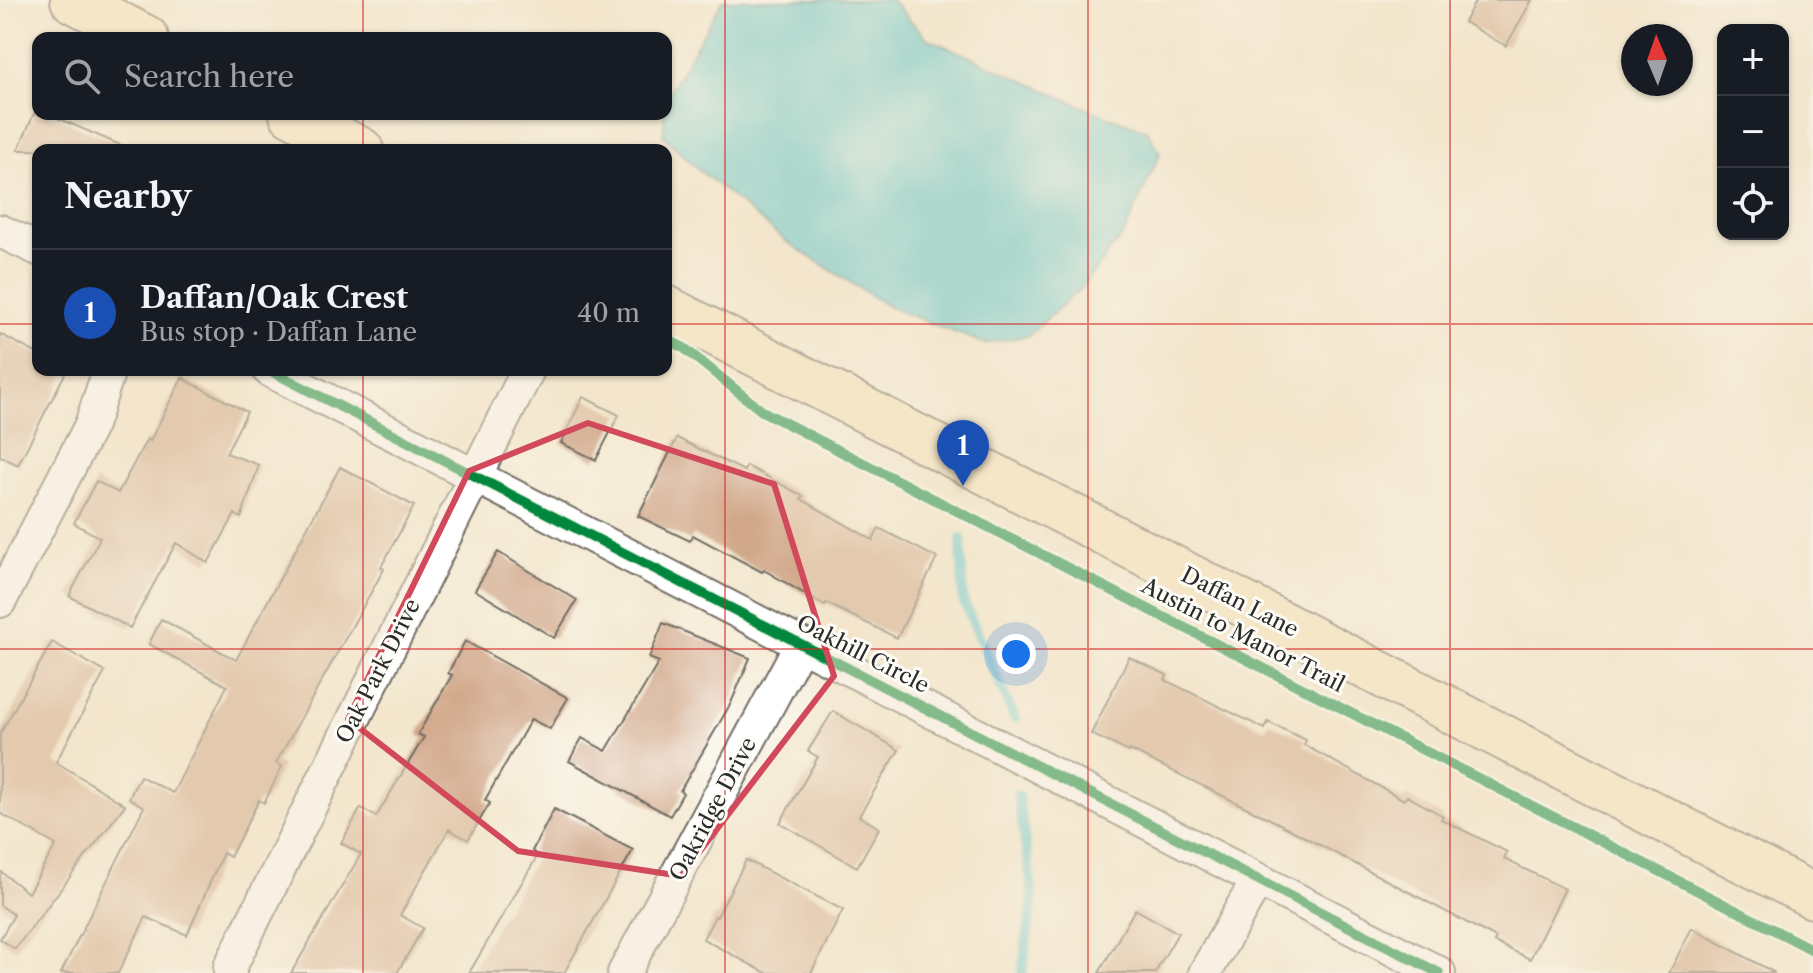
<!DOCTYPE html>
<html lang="en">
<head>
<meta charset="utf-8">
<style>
  :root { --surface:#171b24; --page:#20242c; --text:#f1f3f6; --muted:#9ea1a6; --line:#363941; --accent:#d1495b }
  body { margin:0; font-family:"Libre Caslon Text",serif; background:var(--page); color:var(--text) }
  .controls { position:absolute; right:24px; top:24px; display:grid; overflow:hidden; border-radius:16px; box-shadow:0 2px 6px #0004 }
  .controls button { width:72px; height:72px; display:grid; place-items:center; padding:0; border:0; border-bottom:2px solid var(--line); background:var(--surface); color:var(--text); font:40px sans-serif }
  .compass { position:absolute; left:1621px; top:24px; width:72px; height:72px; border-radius:50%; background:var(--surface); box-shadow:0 2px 6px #0004; rotate:358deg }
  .you { position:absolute; left:1016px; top:654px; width:28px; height:28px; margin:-20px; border:6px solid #fff; border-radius:50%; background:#1a73e8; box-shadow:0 0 0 12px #1a73e833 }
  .badge { display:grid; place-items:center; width:52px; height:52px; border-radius:50%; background:var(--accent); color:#fff; font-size:26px; font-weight:700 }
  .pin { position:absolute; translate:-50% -66px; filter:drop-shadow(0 2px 4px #0008) }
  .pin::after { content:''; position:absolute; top:42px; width:28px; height:24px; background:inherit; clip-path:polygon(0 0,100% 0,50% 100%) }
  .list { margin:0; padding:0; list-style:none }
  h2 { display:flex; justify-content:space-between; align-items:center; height:104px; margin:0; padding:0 32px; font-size:34px }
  h2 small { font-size:26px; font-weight:400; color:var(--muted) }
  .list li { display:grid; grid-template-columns:52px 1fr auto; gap:24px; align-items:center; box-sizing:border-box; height:128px; padding:0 32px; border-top:2px solid var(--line) }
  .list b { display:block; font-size:30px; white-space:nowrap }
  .list p { margin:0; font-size:26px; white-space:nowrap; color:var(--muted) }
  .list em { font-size:26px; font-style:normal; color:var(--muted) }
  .icon { flex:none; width:44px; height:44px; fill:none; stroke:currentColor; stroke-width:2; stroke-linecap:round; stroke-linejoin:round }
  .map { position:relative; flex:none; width:1813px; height:973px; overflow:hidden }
  .search { position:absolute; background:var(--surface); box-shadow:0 2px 6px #0004; left:32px; top:32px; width:640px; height:88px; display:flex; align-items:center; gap:20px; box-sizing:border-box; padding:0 28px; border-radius:16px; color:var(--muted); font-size:30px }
  .panel { position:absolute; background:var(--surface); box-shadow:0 2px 6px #0004; left:32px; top:144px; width:640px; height:232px; border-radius:16px }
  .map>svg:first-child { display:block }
  .water { fill:#5bc8d1; stroke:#437a7e; stroke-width:2 }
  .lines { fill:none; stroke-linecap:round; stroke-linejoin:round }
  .stream { stroke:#5bc8d1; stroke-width:10 }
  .building { fill:#d1a789 }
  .street-casing { stroke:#716c63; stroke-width:36 }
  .secondary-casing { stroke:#716c63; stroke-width:48 }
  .street { stroke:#fff; stroke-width:32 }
  .secondary { stroke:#f9e7c3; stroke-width:44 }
  .cycleway-casing { stroke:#fdfcf7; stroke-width:15 }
  .cycleway { stroke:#00873e; stroke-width:10 }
  .marked { fill:none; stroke:#d1495b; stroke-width:6; stroke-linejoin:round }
  .grid { fill:none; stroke:#d62828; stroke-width:2; stroke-opacity:0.55 }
  .labels { text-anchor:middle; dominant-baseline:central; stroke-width:6; stroke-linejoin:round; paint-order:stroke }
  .street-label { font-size:22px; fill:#2b2b2b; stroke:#fdfcf7 }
</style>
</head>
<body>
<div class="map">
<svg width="1813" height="973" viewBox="0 0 1813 973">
  <rect width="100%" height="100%" fill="#fdfcf7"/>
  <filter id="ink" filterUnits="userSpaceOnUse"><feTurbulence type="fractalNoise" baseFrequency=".0125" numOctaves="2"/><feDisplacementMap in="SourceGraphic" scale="16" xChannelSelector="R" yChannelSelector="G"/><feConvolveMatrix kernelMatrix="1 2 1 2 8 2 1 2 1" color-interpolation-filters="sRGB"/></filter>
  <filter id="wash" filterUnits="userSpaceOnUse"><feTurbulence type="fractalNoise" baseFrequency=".006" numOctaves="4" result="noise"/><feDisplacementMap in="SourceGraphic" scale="32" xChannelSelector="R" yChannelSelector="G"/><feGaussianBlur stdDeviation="1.8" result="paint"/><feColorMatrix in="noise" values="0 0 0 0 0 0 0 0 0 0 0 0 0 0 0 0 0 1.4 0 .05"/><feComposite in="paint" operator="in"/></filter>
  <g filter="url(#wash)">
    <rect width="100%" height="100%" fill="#f3e6cc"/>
    <!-- water -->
    <path class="water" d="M723 0H891L927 38 1095 112 1148 131 1160 153 1126 230 1081 288 1029 335 985 344 889 307 787 242 698 169 663 135 666 97Z"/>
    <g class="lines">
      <!-- stream -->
      <path class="stream" d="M961 538 963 600 1015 719
        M1018 795 1033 896 1022 973"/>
    </g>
    <g id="blocks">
      <!-- building -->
      <path class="building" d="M1476 0H1532L1506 46 1464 22Z
        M36 109 38 114H48L132 150H18Z
        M0 334 38 354V370H67L18 465 0 456Z
        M182 378 247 412 226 453 259 465 241 518 235 514 208 563 176 543 130 628 69 596 100 538 74 523 96 481 118 493 147 439 150 441Z
        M583 397 619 415 596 460 561 443Z
        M677 438 744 471 747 466 803 496 801 499 873 540 879 528 937 558 897 638 826 603 825 606 764 570 762 572 693 535 690 541 638 516Z
        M340 467 414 506 381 567 384 569 276 763 282 766 264 803 259 800 230 857 223 853 187 935 146 917 118 973H61L144 807 129 798 140 776 173 793 227 686 149 644 161 619 236 660Z
        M498 552 577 600 554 638 475 590Z
        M663 623 750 658 731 703 680 791 683 793 670 816 569 761 582 738 606 751 659 662 649 658Z
        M465 641 568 698 550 729 531 719 485 800 490 803 468 840 449 829 400 915 423 928 397 973H291L361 854 341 843 361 808 376 817 424 737 418 734 452 675 448 673Z
        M52 642 105 672 56 762 125 805 15 949 0 939 14 915 0 905V871L28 893 56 845 0 813V734Z
        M1129 657 1167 675 1165 680 1265 729 1268 722 1306 740 1304 745 1404 800 1407 796 1443 816 1441 819 1507 852 1504 859 1565 889 1530 959 1494 942 1496 938 1278 823 1130 750 1129 752 1091 734Z
        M833 711 899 750 859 816 879 828 857 867 780 823 818 757 808 751Z
        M554 809 633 850 564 973H469L538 855 532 851Z
        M746 860 843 910 811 973H766L703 939 715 916 717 917Z
        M1135 909 1178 933 1155 973H1099Z
        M1692 928 1775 973H1669Z"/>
    </g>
  </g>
  <g filter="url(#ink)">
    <use href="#blocks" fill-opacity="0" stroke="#716c63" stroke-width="2"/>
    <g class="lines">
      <!-- street casing -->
      <g class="street-casing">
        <path id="street" d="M0 231 38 249
          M269 370 1439 973
          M0 601 91 425 109 370
          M230 973V967L528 370
          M624 973 801 644
          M1205 973 1257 881"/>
      </g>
      <!-- secondary casing -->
      <g class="secondary-casing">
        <path id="secondary" d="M73 0 146 38
          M292 114 361 150
          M666 308 1813 896"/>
      </g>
      <!-- street -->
      <use href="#street" class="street"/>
      <!-- secondary -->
      <use href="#secondary" class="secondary"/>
      <!-- cycleway casing -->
      <g class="cycleway-casing">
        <path id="cycleway" d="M666 339 684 348 762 411 1813 950
          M269 370 1439 973"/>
      </g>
      <!-- cycleway -->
      <use href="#cycleway" class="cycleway"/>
    </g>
  </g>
  <!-- marked area -->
  <path d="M0 0H1813V973H0ZM588 423 774 484 834 676 681 876 518 851 348 719 469 471Z" fill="#f3e6cc" fill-opacity=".55" fill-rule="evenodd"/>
  <path class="marked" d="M588 423 774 484 834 676 681 876 518 851 348 719 469 471Z"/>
  <!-- grid -->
  <path class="grid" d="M363 0V38M725 0V973M1088 0V973M1450 0V973M363 114V150M0 324H38M666 324H1813M363 370V973M0 649H1813"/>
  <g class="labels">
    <!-- street labels -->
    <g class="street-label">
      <text transform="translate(1240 602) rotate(27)">Daffan Lane</text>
      <text transform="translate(1243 635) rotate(27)">Austin to Manor Trail</text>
      <text transform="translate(863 654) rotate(27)">Oakhill Circle</text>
      <text transform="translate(378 671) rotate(-63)">Oak Park Drive</text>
      <text transform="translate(713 809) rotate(-62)">Oakridge Drive</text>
    </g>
  </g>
</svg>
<div class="controls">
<button>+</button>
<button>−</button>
<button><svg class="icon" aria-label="locate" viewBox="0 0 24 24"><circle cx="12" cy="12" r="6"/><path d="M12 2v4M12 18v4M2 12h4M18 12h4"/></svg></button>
</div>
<svg class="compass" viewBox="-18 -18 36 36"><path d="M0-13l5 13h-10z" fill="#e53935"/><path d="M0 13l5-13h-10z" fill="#9ea1a6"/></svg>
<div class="you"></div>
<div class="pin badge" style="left:963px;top:486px;background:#1a4fb4">1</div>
<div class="search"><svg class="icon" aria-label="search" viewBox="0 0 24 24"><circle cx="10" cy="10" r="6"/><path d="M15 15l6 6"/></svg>Search here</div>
<section class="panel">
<h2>Nearby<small></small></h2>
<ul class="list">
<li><span class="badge" style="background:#1a4fb4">1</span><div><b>Daffan/Oak Crest</b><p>Bus stop · Daffan Lane</p></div><em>40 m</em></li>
</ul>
</section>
</div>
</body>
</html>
